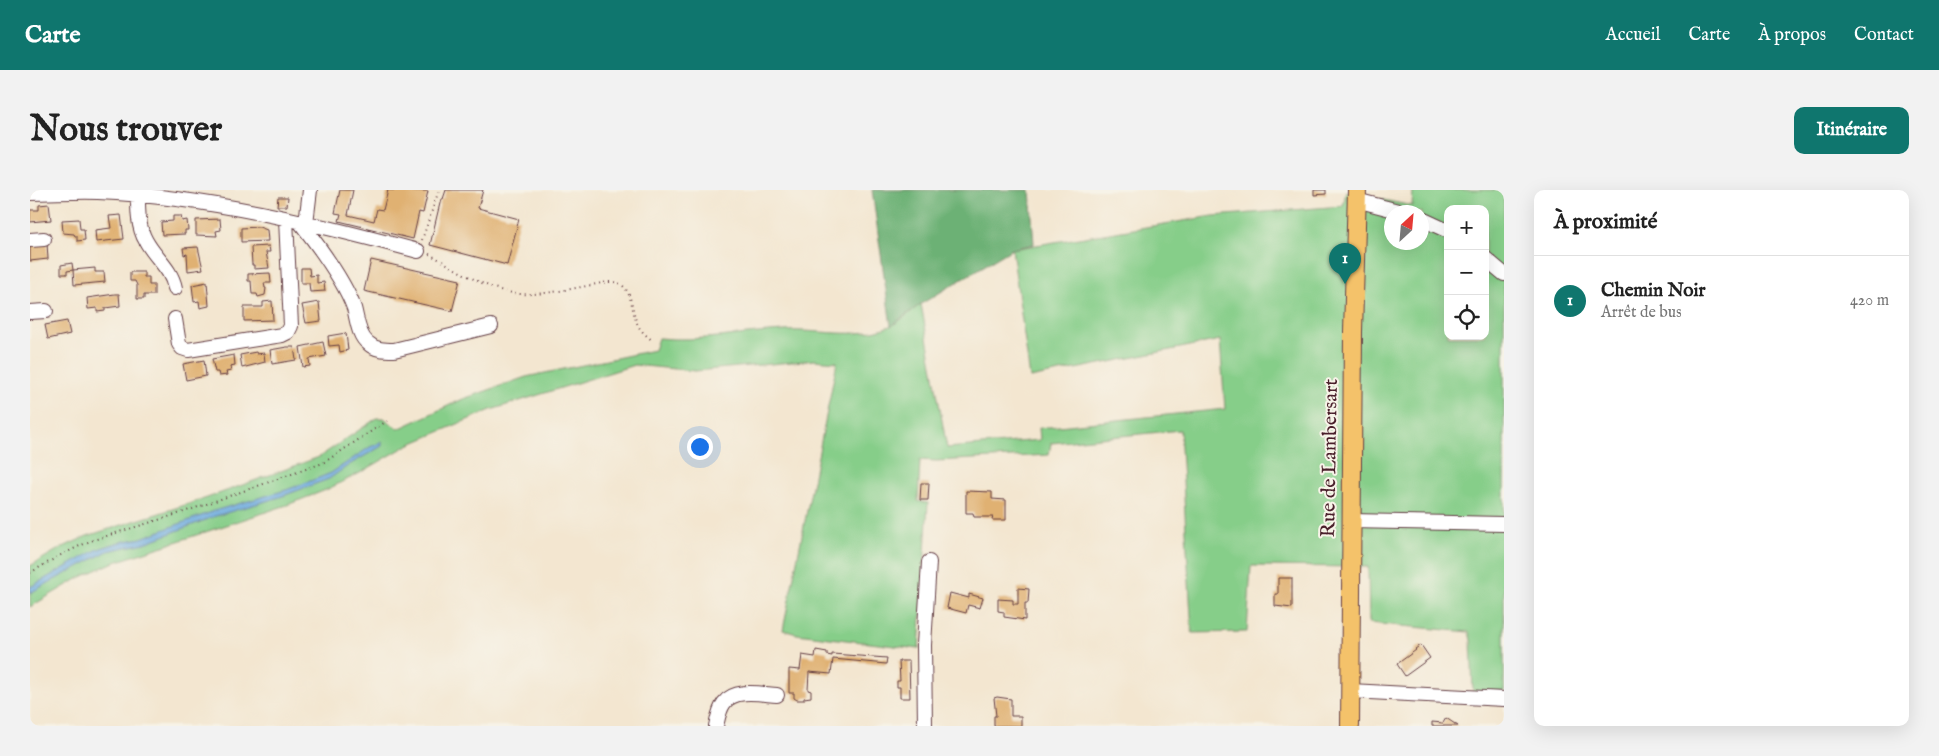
<!DOCTYPE html>
<html lang="fr">
<head>
<meta charset="utf-8">
<style>
  :root { --surface:#fff; --page:#f2f2f2; --text:#222; --muted:#767676; --line:#e0e0e0; --accent:#0f766e }
  body { margin:0; font-family:"IM FELL English",serif; background:var(--page); color:var(--text) }
  .controls { position:absolute; right:15px; top:15px; display:grid; overflow:hidden; border-radius:10px; box-shadow:0 5px 20px #0002 }
  .controls button { width:45px; height:45px; display:grid; place-items:center; padding:0; border:0; border-bottom:1px solid var(--line); background:var(--surface); color:var(--text); font:25px sans-serif }
  .compass { position:absolute; left:1354px; top:15px; width:45px; height:45px; border-radius:50%; background:var(--surface); box-shadow:0 5px 20px #0002; rotate:26deg }
  .you { position:absolute; left:669px; top:256px; width:18px; height:18px; margin:-12px; border:4px solid #fff; border-radius:50%; background:#1a73e8; box-shadow:0 0 0 8px #1a73e833 }
  .badge { display:grid; place-items:center; width:32px; height:32px; border-radius:50%; background:var(--accent); color:#fff; font-size:16px; font-weight:700 }
  .pin { position:absolute; translate:-50% -41px; filter:drop-shadow(0 1px 2px #0008) }
  .pin::after { content:''; position:absolute; top:26px; width:18px; height:15px; background:inherit; clip-path:polygon(0 0,100% 0,50% 100%) }
  .list { margin:0; padding:0; list-style:none }
  h2 { display:flex; justify-content:space-between; align-items:center; height:65px; margin:0; padding:0 20px; font-size:21px }
  h2 small { font-size:16px; font-weight:400; color:var(--muted) }
  .list li { display:grid; grid-template-columns:32px 1fr auto; gap:15px; align-items:center; box-sizing:border-box; height:90px; padding:0 20px; border-top:1px solid var(--line) }
  .list b { display:block; font-size:19px; white-space:nowrap }
  .list p { margin:0; font-size:16px; white-space:nowrap; color:var(--muted) }
  .list em { font-size:16px; font-style:normal; color:var(--muted) }
  .icon { flex:none; width:28px; height:28px; fill:none; stroke:currentColor; stroke-width:2; stroke-linecap:round; stroke-linejoin:round }
  .map { position:relative; flex:none; width:1474px; height:536px; overflow:hidden; border-radius:10px }
  header { display:flex; align-items:center; gap:30px; box-sizing:border-box; height:70px; padding:0 25px; background:var(--accent); color:#fff }
  header strong { font-size:24px }
  nav { display:flex; gap:28px; margin-inline-start:auto; font-size:18px }
  .intro { display:flex; align-items:center; justify-content:space-between; box-sizing:border-box; height:120px; padding:0 30px }
  h1 { margin:0; font-size:35px }
  .button { padding:12px 22px; border-radius:10px; background:var(--accent); color:#fff; font-size:18px; font-weight:700 }
  main { display:flex; gap:30px; padding:0 30px }
  aside { flex:1; background:var(--surface); border-radius:10px; box-shadow:0 5px 20px #0002 }
  .map>svg:first-child { display:block }
  .green { fill:#86ce89; stroke:#68765a; fill-rule:evenodd }
  .forest { fill:#6cb175; stroke:#5b6850 }
  .water { fill:#6baade; stroke:#5a6484 }
  .building { fill:#e0b172 }
  .lines { fill:none; stroke-linecap:round; stroke-linejoin:round }
  .minor-casing { stroke:#633d44; stroke-width:16 }
  .major-casing { stroke:#633d44; stroke-width:20 }
  .path { stroke:#633d44; stroke-width:2; stroke-dasharray:1 4; stroke-linecap:butt }
  .minor { stroke:#fff; stroke-width:14 }
  .major { stroke:#f4c26a; stroke-width:18 }
  .labels { text-anchor:middle; dominant-baseline:central; stroke-width:4; stroke-linejoin:round; paint-order:stroke }
  .street-label { font-size:20px; fill:#4a1f2b; stroke:#f7f3e8 }
</style>
</head>
<body>
<header>
<strong>Carte</strong>
<nav><a>Accueil</a><a>Carte</a><a>À propos</a><a>Contact</a></nav>
</header>
<div class="intro"><h1>Nous trouver</h1><a class="button">Itinéraire</a></div>
<main>
<div class="map">
<svg width="1474" height="536" viewBox="0 0 1474 536">
  <rect width="100%" height="100%" fill="#f7f3e8"/>
  <filter id="ink" filterUnits="userSpaceOnUse"><feTurbulence type="fractalNoise" baseFrequency=".02" numOctaves="2"/><feDisplacementMap in="SourceGraphic" scale="10" xChannelSelector="R" yChannelSelector="G"/><feConvolveMatrix kernelMatrix="1 2 1 2 8 2 1 2 1" color-interpolation-filters="sRGB"/></filter>
  <filter id="wash" filterUnits="userSpaceOnUse"><feTurbulence type="fractalNoise" baseFrequency=".0096" numOctaves="4" result="noise"/><feDisplacementMap in="SourceGraphic" scale="20" xChannelSelector="R" yChannelSelector="G"/><feGaussianBlur stdDeviation="1.12" result="paint"/><feColorMatrix in="noise" values="0 0 0 0 0 0 0 0 0 0 0 0 0 0 0 0 0 1.4 0 .05"/><feComposite in="paint" operator="in"/></filter>
  <g filter="url(#wash)">
    <rect width="100%" height="100%" fill="#f3e6d0"/>
    <!-- green -->
    <path class="green" d="M1383 0H1474V501L1443 503 1441 450 1439 442 1339 433 1338 377 1221 376 1217 442 1162 443 1150 240 1021 253 1019 265 906 271 890 270 888 311 898 313 889 459 767 444 753 440 807 172 784 170 665 181 604 175 461 220 378 255 330 283 296 300 257 315 82 373 49 388 0 417V376L29 359 57 346 177 308 289 267 347 228H354L368 239 433 209 496 187 624 160 628 148C670 152 712 143 754 141 789 139 825 150 860 136 870 132 881 121 891 114L917 258 1010 250 1009 238 1195 219 1190 150 1000 188 982 59 1183 26 1313 16 1316 2 1382 16ZM1418 19H1455V146H1418ZM1362 22H1392V52H1362Z"/>
    <!-- forest -->
    <path class="forest" d="M842 0H1000L1004 54 982 59 891 114 861 136Z"/>
    <!-- water -->
    <path class="water" d="M352 252V256L319 275 299 289 250 307 186 326 115 353 78 361 0 403V397L68 359 90 352 111 348 187 320 256 300 291 287 301 283 340 257Z"/>
    <g id="blocks">
      <!-- building -->
      <path class="building" d="M310 0H323L318 25 344 31 347 19 353 20 358 0 398 1 393 23 389 22 383 49 309 31 311 24 305 23Z
        M416 0H453L448 18 489 29 477 75 400 55 411 9H413Z
        M1284 0H1296V4L1284 5Z
        M248 7H258L257 16H247Z
        M19 14 21 30 0 32V20H9V15Z
        M91 25 94 49 66 52 65 40 81 38 79 26Z
        M143 26H151L152 31 157 30 158 40H155V44L132 45 131 32 143 31Z
        M49 29 50 39H54L55 50 47 51V46H45L44 44 33 43 32 30Z
        M190 29 191 40 186 41 187 46 166 45V30Z
        M229 37 237 40 238 51 211 52V38Z
        M17 53 18 69 0 71V55Z
        M239 56 240 62H236L239 78 224 79V75H222L221 57Z
        M168 57 173 79 158 81 157 64 154 65 153 58Z
        M341 70 430 90 422 121 334 101Z
        M42 73 43 80 37 81V84H31V75Z
        M65 78V82H74L75 92 44 95 43 80Z
        M271 78H279L280 86 287 85V93L294 92 295 101 280 102 279 93H271Z
        M100 82H114V87H119V95H124V105H114V109H107V95L105 91H100Z
        M240 83 241 93H234L235 98H236L235 105 228 107 227 104H222L221 91H218V84Z
        M177 92 179 116 170 118 169 111 164 112 162 95Z
        M85 104H89L90 116 75 118V121L67 122V118L58 119 57 108Z
        M242 111 243 130 214 131V117H233V112Z
        M289 112 291 131 276 133 272 115Z
        M37 131 40 144 18 149 15 135Z
        M316 143 318 160 310 162 309 155 299 156 298 146Z
        M293 152 296 166 279 169 280 176 273 177 270 157Z
        M257 157H264L266 170 242 174 240 160Z
        M226 162 227 164 234 163 235 172 212 178 210 165Z
        M204 165 205 175 200 176 201 181 196 182 197 185 189 186 188 182H185L182 169Z
        M174 170 176 186 156 190 153 174Z
        M891 293H899L898 310H890Z
        M936 301 962 302V309L976 310V330H962L963 327H944L943 323H936Z
        M1248 388H1262V418L1245 416V404H1248Z
        M988 398 999 399 998 413H995V430L974 427V422L968 421V409L983 410V414H988Z
        M920 403 939 408V404L953 408 950 418 938 415 936 423 917 418Z
        M1391 455 1400 468 1375 486 1367 474 1386 460 1385 459Z
        M786 460 797 462V465L802 466V464L857 468 856 474 803 469 801 484 779 482 778 500 781 501V507L774 508V510H767L764 508V503H759V479L770 480 772 465 785 467Z
        M869 471H879L880 508H870V497H867V491H870Z
        M967 507 981 509V526H991V536H964V526H966L964 508Z
        M1416 528 1428 536H1402V532L1413 533Z"/>
    </g>
  </g>
  <g filter="url(#ink)">
    <use href="#blocks" fill-opacity="0" stroke="#633d44" stroke-width="1"/>
    <g class="lines">
      <!-- minor casing -->
      <g class="minor-casing">
        <path id="minor" d="M108 0C108 16 107 36 116 51 125 68 141 78 145 98
          M0 3C23 3 46 1 68 2 177 7 284 33 388 61
          M1326 10 1372 22
          M1392 29 1418 41
          M270 32C287 54 315 92 324 118 327 128 328 146 338 153 345 160 355 160 364 160L461 136
          M276 33 280 0
          M0 50 14 49
          M1455 68 1474 84
          M0 122 16 121
          M145 129 149 154 152 158 158 160 252 145 258 142 261 136 256 29
          M1320 331 1474 334
          M1320 501 1474 509
          M686 536C688 528 689 520 694 513 705 498 731 504 747 505
          M895 536 894 455 899 372"/>
      </g>
      <!-- major casing -->
      <g class="major-casing">
        <path id="major" d="M1320 536 1323 142 1327 0"/>
      </g>
      <!-- path -->
      <path class="path" d="M392 50 409 0
        M399 64C426 78 452 98 483 103 506 108 553 96 578 92 603 90 600 117 607 133 610 141 617 146 623 151
        M0 383 29 366 60 351 151 323 293 273 357 231"/>
      <!-- minor -->
      <use href="#minor" class="minor"/>
      <!-- major -->
      <use href="#major" class="major"/>
    </g>
  </g>
  <g class="labels">
    <!-- street labels -->
    <g class="street-label">
      <text transform="translate(1300 268) rotate(-89)">Rue de Lambersart</text>
    </g>
  </g>
</svg>
<div class="controls">
<button>+</button>
<button>−</button>
<button><svg class="icon" aria-label="locate" viewBox="0 0 24 24"><circle cx="12" cy="12" r="6"/><path d="M12 2v4M12 18v4M2 12h4M18 12h4"/></svg></button>
</div>
<svg class="compass" viewBox="-18 -18 36 36"><path d="M0-13l5 13h-10z" fill="#e53935"/><path d="M0 13l5-13h-10z" fill="#767676"/></svg>
<div class="you"></div>
<div class="pin badge" style="left:1315px;top:94px">1</div>
</div>
<aside>
<h2>À proximité<small></small></h2>
<ul class="list">
<li><span class="badge">1</span><div><b>Chemin Noir</b><p>Arrêt de bus</p></div><em>420 m</em></li>
</ul>
</aside>
</main>
</body>
</html>
